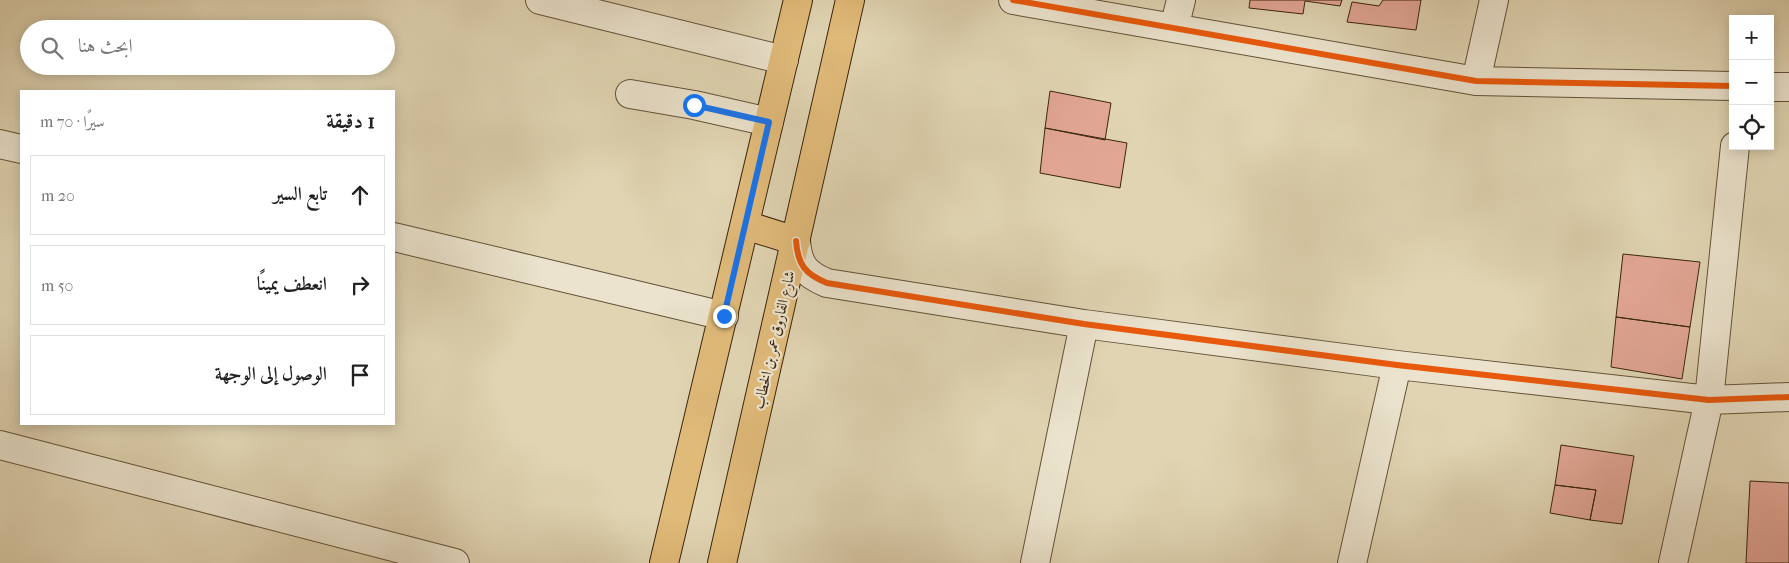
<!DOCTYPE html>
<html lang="ar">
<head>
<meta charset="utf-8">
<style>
  :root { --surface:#fff; --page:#f2f2f2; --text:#222; --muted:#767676; --line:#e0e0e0 }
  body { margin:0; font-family:"IM FELL French Canon",Amiri,serif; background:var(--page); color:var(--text); direction:rtl }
  .controls { position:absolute; right:15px; top:15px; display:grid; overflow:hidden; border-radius:0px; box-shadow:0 2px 12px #0003 }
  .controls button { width:45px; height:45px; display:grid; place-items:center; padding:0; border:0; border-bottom:1px solid var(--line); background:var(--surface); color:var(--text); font:25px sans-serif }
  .stop { position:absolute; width:15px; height:15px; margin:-11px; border:4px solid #1a73e8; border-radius:50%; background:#fff }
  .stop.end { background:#1a73e8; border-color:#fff; box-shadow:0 1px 5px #0008 }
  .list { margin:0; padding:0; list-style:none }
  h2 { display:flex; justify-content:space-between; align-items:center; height:65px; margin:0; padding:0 20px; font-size:21px }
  h2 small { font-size:16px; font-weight:400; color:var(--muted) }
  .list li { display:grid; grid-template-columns:32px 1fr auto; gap:15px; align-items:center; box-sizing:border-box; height:80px; margin:0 10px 10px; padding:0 10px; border:1px solid var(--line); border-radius:0px }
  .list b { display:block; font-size:19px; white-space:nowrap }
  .list em { font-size:16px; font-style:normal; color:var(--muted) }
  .icon { flex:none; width:28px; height:28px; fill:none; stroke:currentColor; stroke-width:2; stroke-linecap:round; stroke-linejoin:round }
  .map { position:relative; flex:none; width:1789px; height:563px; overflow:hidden; direction:ltr }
  .search { position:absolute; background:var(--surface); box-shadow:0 2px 12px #0003; left:20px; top:20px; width:375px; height:55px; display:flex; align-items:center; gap:12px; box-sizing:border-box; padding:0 18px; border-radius:28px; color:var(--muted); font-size:19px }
  .panel { position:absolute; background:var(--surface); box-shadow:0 2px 12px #0003; left:20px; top:90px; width:375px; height:335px; border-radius:0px; direction:rtl }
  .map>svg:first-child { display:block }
  .building { fill:#e2a695; stroke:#3a250e }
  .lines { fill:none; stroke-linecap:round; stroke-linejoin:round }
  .minor-casing { stroke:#645137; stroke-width:30 }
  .major-casing { stroke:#3a250e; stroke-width:30 }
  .minor { stroke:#ebe3cd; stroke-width:28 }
  .major { stroke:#e0ba79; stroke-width:28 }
  .cycleway-casing { stroke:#ebe3cd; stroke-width:9 }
  .cycleway { stroke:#e8590c; stroke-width:6 }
  .route { stroke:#1a73e8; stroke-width:6 }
  .labels { text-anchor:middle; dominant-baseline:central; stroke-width:4.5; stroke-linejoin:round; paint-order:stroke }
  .street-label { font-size:15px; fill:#3a250e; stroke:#ebe3cd }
</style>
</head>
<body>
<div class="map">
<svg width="1789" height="563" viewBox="0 0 1789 563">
  <rect width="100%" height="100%" fill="#e0d4b2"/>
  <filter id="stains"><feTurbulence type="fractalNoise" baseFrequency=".004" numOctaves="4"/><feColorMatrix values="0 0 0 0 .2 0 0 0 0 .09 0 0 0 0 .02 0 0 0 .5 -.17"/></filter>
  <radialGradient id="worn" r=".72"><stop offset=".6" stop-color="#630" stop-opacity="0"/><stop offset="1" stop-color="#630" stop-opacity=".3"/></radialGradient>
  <!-- building -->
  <path class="building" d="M1250 0H1342L1340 6 1305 1 1303 14 1249 8Z
    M1383 0H1421L1416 30 1347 22 1352 2 1379 6Z
    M1050 91 1111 103 1105 140 1045 128Z
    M1045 128 1127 143 1120 188 1040 173Z
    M1623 254 1700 262 1690 327 1616 317Z
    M1616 317 1690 327 1682 379 1611 367Z
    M1561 445 1634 456 1622 524 1590 520 1596 490 1555 485Z
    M1750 481 1789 483V563H1746Z
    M1555 485 1596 490 1590 520 1550 513Z"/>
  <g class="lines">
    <!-- minor casing -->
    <g class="minor-casing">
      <path id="minor" d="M540 0 784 60
        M1013 0 1476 81 1733 86
        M1174 28 1181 0
        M1476 81 1494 0
        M1770 87H1789
        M630 94 694 105 769 122
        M0 144 21 149
        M394 237 724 316
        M796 241C798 265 805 274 827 283L1084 324 1397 365 1709 400 1789 397
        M0 445 455 563
        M1035 563 1084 324
        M1352 563 1397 365
        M1673 563 1709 400 1735 146"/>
    </g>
    <!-- major casing -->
    <g class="major-casing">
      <path id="major" d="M745 225 796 241
        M664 563 798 0
        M722 563 850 0"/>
    </g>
    <!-- minor -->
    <use href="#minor" class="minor"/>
    <!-- major -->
    <use href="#major" class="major"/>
    <!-- cycleway casing -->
    <g class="cycleway-casing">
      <path id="cycleway" d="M1013 0 1476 81 1733 86
        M796 241C798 265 805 274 827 283L1084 324 1397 365 1709 400 1789 397"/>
    </g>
    <!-- cycleway -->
    <use href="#cycleway" class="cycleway"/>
  </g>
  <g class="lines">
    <!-- route -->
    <path class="route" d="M694 105 769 122 724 316"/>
  </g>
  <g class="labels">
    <!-- street labels -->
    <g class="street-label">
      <text transform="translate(774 340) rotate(-77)">شارع الفاروق عمر بن الخطاب</text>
    </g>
  </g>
  <rect width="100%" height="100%" filter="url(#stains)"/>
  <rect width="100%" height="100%" fill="url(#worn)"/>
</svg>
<div class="controls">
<button>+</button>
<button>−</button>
<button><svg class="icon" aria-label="locate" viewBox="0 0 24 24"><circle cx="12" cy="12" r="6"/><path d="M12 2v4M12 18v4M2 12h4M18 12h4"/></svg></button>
</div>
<div class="stop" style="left:694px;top:105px"></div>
<div class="stop end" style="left:724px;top:316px"></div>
<div class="search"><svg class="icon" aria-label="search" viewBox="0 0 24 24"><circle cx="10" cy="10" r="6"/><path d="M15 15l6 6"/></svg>ابحث هنا</div>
<section class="panel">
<h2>1 دقيقة<small>سيرًا · 70 m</small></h2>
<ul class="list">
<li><svg class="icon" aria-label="ahead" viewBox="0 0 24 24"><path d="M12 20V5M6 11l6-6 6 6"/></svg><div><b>تابع السير</b></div><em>20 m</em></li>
<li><svg class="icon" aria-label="right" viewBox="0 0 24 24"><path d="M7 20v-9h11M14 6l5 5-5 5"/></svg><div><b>انعطف يمينًا</b></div><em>50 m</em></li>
<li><svg class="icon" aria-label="arrive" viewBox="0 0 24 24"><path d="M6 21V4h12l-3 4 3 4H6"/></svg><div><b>الوصول إلى الوجهة</b></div></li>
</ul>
</section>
</div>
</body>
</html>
